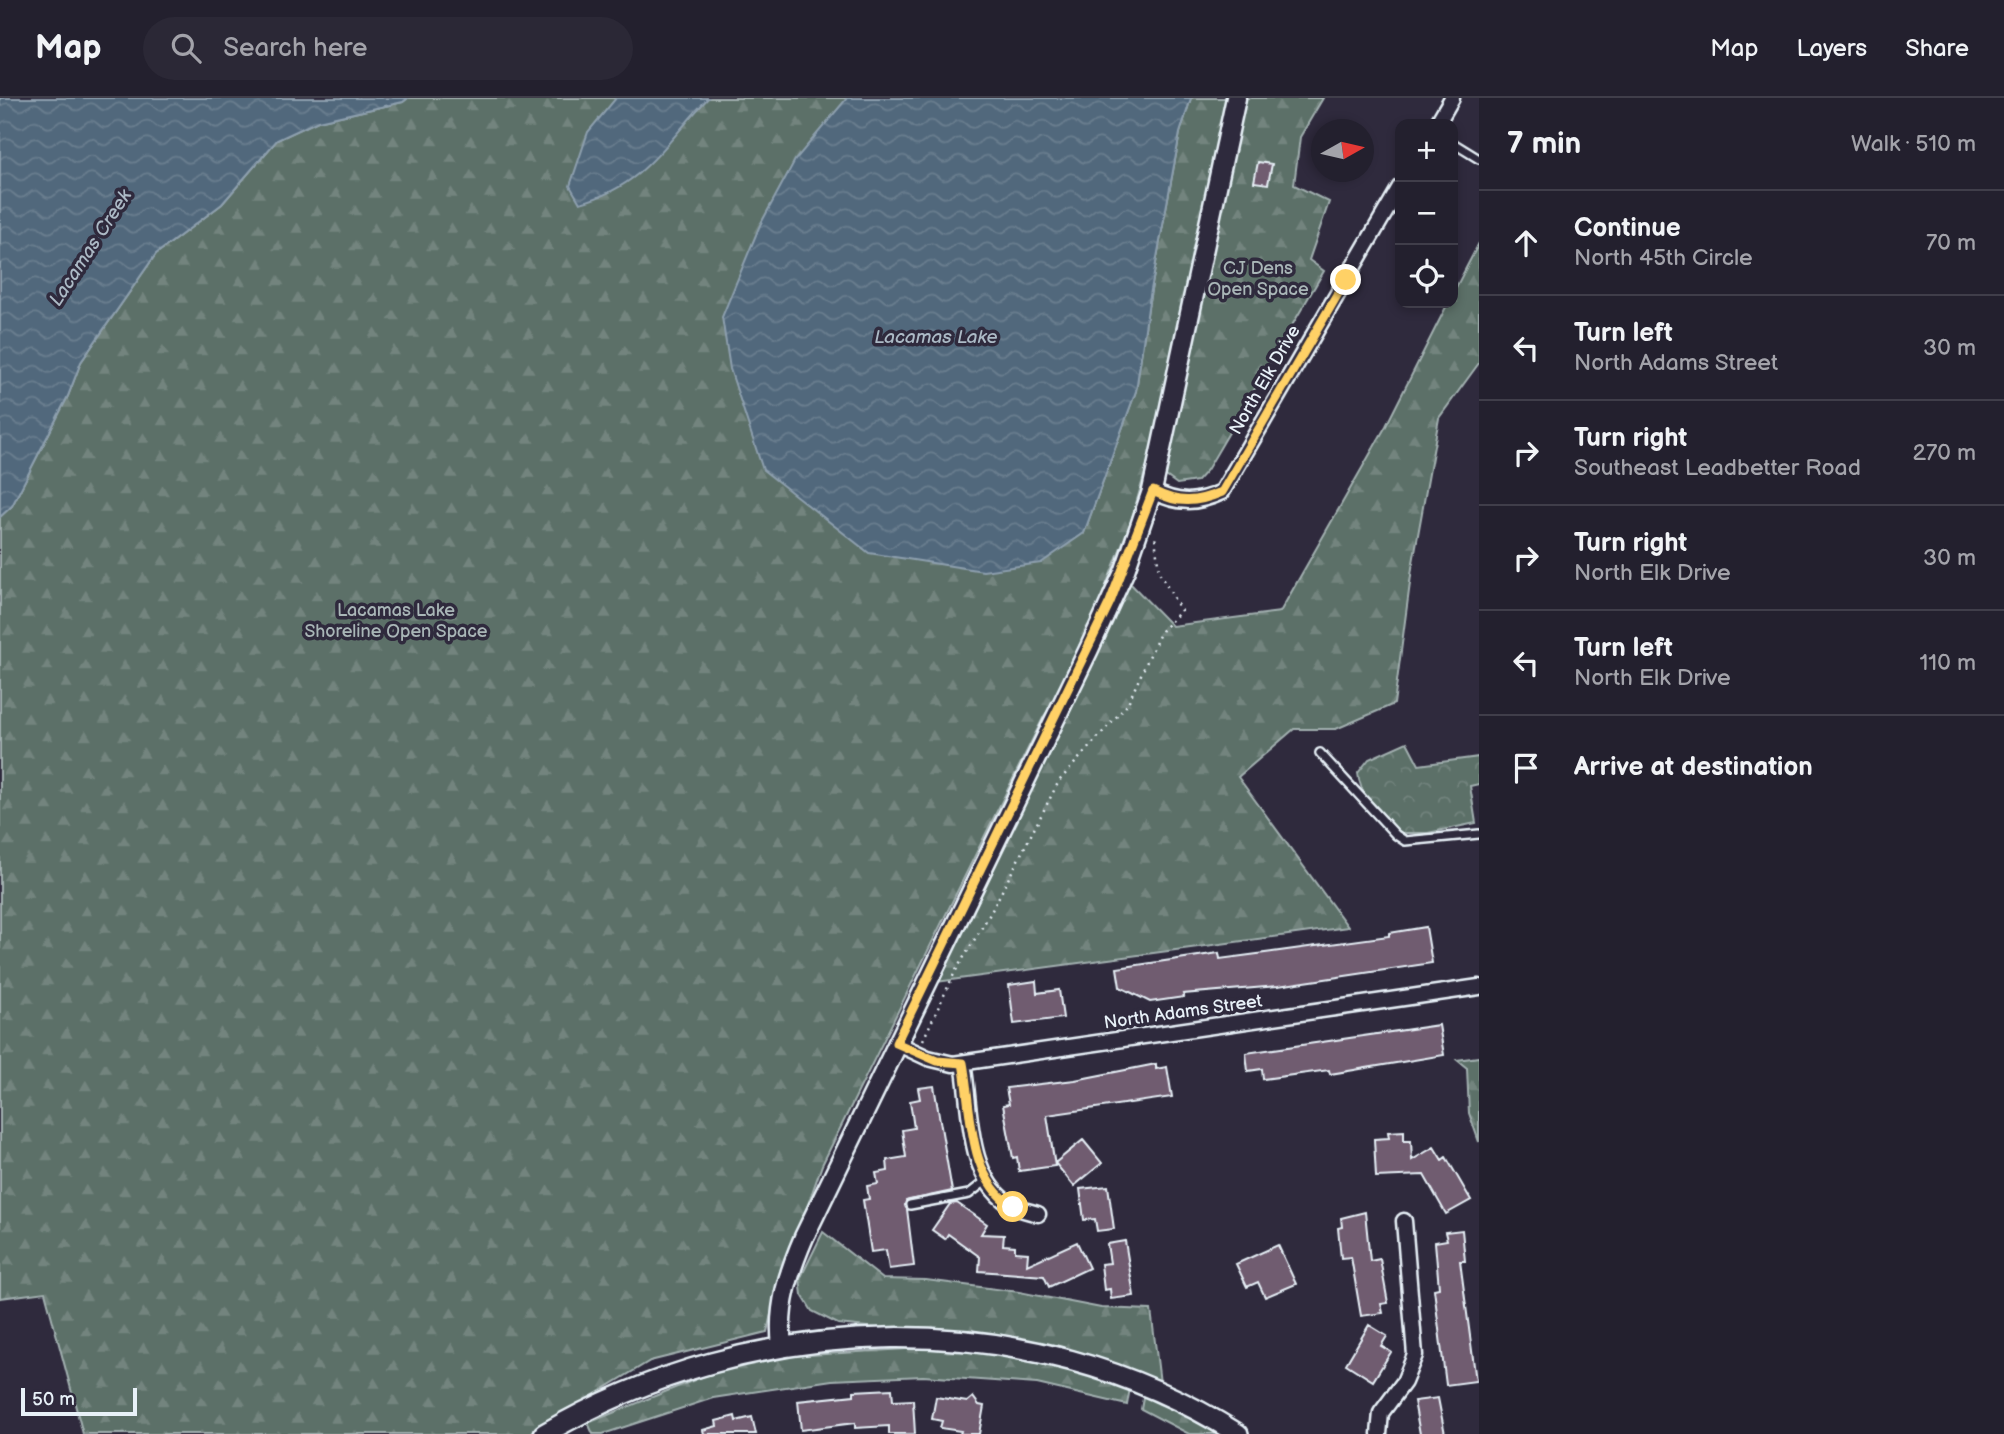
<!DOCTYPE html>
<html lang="en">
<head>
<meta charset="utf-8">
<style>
  :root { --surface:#23202e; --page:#2b2836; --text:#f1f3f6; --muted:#a3a3aa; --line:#403e4a }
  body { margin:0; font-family:"Balsamiq Sans",sans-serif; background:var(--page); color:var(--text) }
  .controls { position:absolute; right:21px; top:21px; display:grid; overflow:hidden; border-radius:14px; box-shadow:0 4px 10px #0003 }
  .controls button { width:63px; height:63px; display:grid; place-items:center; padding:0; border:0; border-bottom:2px solid var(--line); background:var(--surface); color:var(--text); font:35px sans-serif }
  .compass { position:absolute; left:1311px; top:21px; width:63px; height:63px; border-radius:50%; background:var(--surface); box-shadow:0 4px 10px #0003; rotate:82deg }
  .scale { position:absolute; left:21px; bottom:18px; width:116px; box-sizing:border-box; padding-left:7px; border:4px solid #e8f1f8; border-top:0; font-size:19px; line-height:24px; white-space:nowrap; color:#e8f1f8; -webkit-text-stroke:5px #2f2a3d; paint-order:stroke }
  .stop { position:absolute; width:21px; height:21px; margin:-16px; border:5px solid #ffd166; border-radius:50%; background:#fff }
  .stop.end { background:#ffd166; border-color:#fff; box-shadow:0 2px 7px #0008 }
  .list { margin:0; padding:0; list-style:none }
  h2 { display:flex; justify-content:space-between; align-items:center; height:91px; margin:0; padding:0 28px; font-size:30px }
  h2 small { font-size:23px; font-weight:400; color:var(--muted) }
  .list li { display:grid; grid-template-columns:46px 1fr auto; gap:21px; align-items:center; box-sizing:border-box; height:105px; padding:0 28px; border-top:2px solid var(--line) }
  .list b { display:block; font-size:26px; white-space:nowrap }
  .list p { margin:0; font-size:23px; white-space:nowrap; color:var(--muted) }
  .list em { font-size:23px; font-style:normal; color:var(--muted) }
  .icon { flex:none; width:38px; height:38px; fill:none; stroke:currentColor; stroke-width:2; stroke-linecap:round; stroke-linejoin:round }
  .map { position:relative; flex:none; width:1479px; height:1336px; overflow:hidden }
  header { display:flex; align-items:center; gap:42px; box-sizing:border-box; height:98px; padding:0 35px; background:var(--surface); border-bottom:2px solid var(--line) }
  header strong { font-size:33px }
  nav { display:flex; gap:38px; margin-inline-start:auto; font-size:24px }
  .search { width:490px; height:63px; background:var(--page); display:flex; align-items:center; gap:18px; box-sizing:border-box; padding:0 24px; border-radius:38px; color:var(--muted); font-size:26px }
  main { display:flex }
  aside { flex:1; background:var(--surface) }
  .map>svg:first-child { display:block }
  .forest { fill:url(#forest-firs); stroke:#a2b0b0; stroke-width:2 }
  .park { fill:url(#park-crowns); stroke:#a2b0b0; stroke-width:2 }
  .water { fill:url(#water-waves); stroke:#8d9fae; stroke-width:2 }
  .building { fill:#705b70; stroke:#e8f1f8; stroke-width:2 }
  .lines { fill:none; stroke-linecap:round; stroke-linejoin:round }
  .service-casing { stroke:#e8f1f8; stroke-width:12 }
  .minor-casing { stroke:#e8f1f8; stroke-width:19 }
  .tertiary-casing { stroke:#e8f1f8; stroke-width:23 }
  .secondary-casing { stroke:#e8f1f8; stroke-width:24 }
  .path { stroke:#e8f1f8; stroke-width:2.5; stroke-dasharray:2 5; stroke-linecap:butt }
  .service { stroke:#2f2a3d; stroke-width:7 }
  .minor { stroke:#2f2a3d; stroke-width:14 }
  .tertiary { stroke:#2f2a3d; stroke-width:18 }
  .secondary { stroke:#2f2a3d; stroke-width:19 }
  .route { stroke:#ffd166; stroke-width:9 }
  .labels { text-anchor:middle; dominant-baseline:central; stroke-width:7; stroke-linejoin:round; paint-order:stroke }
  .park-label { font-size:18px; fill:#a9b6b7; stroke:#2f2a3d }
  .street-label { font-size:18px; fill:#e8f1f8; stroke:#2f2a3d }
  .water-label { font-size:19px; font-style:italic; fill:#acbac6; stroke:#2f2a3d }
</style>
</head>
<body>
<header>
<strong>Map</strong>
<div class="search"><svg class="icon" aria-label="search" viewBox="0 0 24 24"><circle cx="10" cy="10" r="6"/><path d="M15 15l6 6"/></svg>Search here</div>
<nav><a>Map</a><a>Layers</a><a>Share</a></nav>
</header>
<main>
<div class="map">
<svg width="1479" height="1336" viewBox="0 0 1479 1336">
  <defs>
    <pattern id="forest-firs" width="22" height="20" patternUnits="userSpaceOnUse" patternTransform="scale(1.75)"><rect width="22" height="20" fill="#5b6f67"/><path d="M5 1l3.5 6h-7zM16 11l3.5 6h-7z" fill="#73847e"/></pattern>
    <pattern id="park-crowns" width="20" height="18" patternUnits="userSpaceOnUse" patternTransform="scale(1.75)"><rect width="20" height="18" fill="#5b6f67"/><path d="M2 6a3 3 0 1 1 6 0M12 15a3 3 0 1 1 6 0" fill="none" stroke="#73847e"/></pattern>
    <pattern id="water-waves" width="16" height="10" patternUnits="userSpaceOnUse" patternTransform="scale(1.75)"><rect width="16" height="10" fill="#51687c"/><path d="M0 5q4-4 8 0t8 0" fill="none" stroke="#6a7e8f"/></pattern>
  </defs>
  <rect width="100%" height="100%" fill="#2f2a3d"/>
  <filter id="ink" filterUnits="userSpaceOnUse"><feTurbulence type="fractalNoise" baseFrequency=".0143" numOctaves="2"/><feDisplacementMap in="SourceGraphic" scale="14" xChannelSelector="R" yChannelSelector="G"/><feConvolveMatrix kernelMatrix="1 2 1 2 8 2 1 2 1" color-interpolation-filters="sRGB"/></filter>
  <g filter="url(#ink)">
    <!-- forest -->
    <path class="forest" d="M408 0H617L688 21 708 0H847L1084 435 1136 293 1149 203 1180 35 1191 0H1226L1164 308 1131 423 1068 585 1044 618 822 1067 774 1202 767 1234 650 1263 529 1336H83L45 1194 0 1200V419L12 408 68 298 81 264 156 156 222 106 277 42 318 23 403 4Z
      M1246 0H1323L1300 39 1294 87 1329 104 1309 162 1324 173 1207 372 1197 383 1177 386 1162 375 1229 54Z
      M1479 145V265L1439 320 1412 470 1394 606 1336 631H1294L1238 679 1348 829 936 884 1124 479 1172 528 1280 514 1386 328 1448 205H1453V195Z
      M1479 959V1044L1469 1015 1467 970 1457 962Z
      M823 1134 883 1181 926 1182 1019 1194 1101 1210 1151 1212 1160 1285 886 1231 838 1226 812 1213 802 1197 800 1181Z
      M906 1251H965L1040 1263 1130 1290 1127 1307 1037 1286 923 1278 832 1282 713 1300 603 1336H593L588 1325 724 1270 793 1258Z
      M1144 1295 1228 1336H1189L1141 1311Z"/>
    <!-- park -->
    <path class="park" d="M1407 644 1419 667 1479 659V686L1470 688 1476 725 1428 735H1400C1383 718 1360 701 1358 675L1369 661Z"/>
    <!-- water -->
    <path class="water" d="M0 0H408L403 4 318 23 277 42 222 106 156 156 81 264 68 298 12 408 0 419Z
      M616 0H708C665 46 644 88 580 105L570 88 588 34Z
      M847 0H1191L1180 35 1149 203 1136 293 1084 435 1041 465 983 473 869 455 763 372 730 271 722 219 760 127 795 62Z"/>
    <!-- building -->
    <path class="building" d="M1258 64 1272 66 1268 86 1254 84Z
      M1426 829 1432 865 1278 888 1183 896 1184 899 1150 904 1120 889 1117 870 1219 855 1220 861 1265 855 1389 838V835Z
      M1036 883 1037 895 1059 892 1063 920 1014 926 1009 887Z
      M1439 927 1444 957 1330 976 1329 972 1263 981 1262 971 1248 973 1246 955Z
      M1156 966V971L1167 969 1172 999 1047 1017 1055 1068 1019 1073 1017 1059 1013 1060 1003 1007 1009 1006 1006 990 1075 982Z
      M934 988 952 1093 906 1103 914 1168 889 1171 886 1152 871 1154 863 1102 869 1101 867 1088 878 1086 876 1075 888 1073 887 1062 906 1059 902 1032 914 1030 910 1003 920 1001 918 990Z
      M1404 1033V1043H1411L1412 1062 1434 1049 1442 1062 1446 1059 1471 1102 1446 1116 1424 1077 1376 1079 1374 1041 1389 1040 1388 1034Z
      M1083 1042 1102 1065 1074 1088 1055 1065Z
      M1108 1088 1114 1131 1097 1133 1095 1121 1084 1122 1080 1091Z
      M957 1105 987 1126 981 1136 1004 1137 1003 1147 1015 1148V1154L1028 1155 1027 1167 1077 1144 1089 1170 1049 1189 1044 1178 979 1173 980 1159 948 1136 945 1141 932 1132 950 1106Z
      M1365 1114 1370 1163 1380 1161 1388 1205 1381 1206 1383 1215 1361 1218 1351 1159 1341 1160 1338 1130 1342 1129 1341 1120Z
      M1462 1132 1465 1163H1460L1476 1283 1446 1287 1434 1191 1439 1190 1435 1144 1447 1142 1445 1134Z
      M1125 1143 1134 1198 1111 1201 1110 1191 1104 1192 1101 1166 1110 1165 1107 1146Z
      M1278 1147 1296 1186 1265 1199 1258 1184 1247 1189 1236 1166Z
      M1369 1227 1387 1238 1381 1248 1391 1254 1373 1283 1346 1266Z
      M892 1291 893 1303 913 1302 915 1336H889V1328L855 1330V1325L801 1332 798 1303 854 1297V1293Z
      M936 1299 967 1304 973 1299 979 1307 984 1308 979 1336H960L961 1333 940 1330 942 1323 932 1321Z
      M1438 1300 1445 1336H1420L1414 1303Z
      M735 1318 736 1323 752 1319 756 1336H704L703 1332 717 1328 716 1323Z"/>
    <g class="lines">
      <!-- service casing -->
      <g class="service-casing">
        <path id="service" d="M1453 45 1479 61
          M1320 655 1396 737 1405 743 1479 736
          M910 1107 969 1096 987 1082"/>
      </g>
      <!-- minor casing -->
      <g class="minor-casing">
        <path id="minor" d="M1437 26 1452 0
          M1152 393C1178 406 1196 406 1222 394L1400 89
          M896 945 928 960 953 966 1479 889
          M963 965C971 1009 966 1077 1008 1105 1016 1111 1028 1113 1038 1116
          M1379 1336 1381 1315 1404 1284 1415 1257 1404 1123"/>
      </g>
      <!-- tertiary casing -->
      <g class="tertiary-casing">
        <path id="tertiary" d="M782 1247C777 1209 789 1174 804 1139L1089 551 1125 472 1152 393 1236 0"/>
      </g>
      <!-- secondary casing -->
      <g class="secondary-casing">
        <path id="secondary" d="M544 1336C754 1212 1029 1203 1238 1336"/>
      </g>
      <!-- path -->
      <path class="path" d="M923 942 955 874 990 816 1059 683 1127 607 1161 533 1181 513 1159 474 1155 439"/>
      <!-- service -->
      <use href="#service" class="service"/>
      <!-- minor -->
      <use href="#minor" class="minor"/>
      <!-- tertiary -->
      <use href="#tertiary" class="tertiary"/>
      <!-- secondary -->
      <use href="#secondary" class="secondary"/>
    </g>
  </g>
  <g class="lines" filter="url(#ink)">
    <!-- route -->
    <path class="route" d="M1013 1109C967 1079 972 1014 963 965L937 963 896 945 1110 504 1153 393C1178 406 1196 405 1222 394L1346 182"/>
  </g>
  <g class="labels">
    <!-- park labels -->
    <g class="park-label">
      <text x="1258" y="170">CJ Dens<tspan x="1258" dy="21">Open Space</tspan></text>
      <text x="396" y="512">Lacamas Lake<tspan x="396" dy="21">Shoreline Open Space</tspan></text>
    </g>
    <!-- street labels -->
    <g class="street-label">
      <text transform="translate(1265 282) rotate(-60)">North Elk Drive</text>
      <text transform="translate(1183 914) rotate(-8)">North Adams Street</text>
    </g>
    <!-- water labels -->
    <g class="water-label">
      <text transform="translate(91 150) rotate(-57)">Lacamas Creek</text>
      <text x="936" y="239">Lacamas Lake</text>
    </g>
  </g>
</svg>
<div class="controls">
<button>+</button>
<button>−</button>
<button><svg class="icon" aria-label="locate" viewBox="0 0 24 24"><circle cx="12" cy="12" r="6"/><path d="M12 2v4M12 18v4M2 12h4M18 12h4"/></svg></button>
</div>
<svg class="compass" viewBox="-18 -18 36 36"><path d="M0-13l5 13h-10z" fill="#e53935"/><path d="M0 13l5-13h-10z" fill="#a3a3aa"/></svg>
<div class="scale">50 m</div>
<div class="stop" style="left:1013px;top:1109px"></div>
<div class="stop end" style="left:1346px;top:182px"></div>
</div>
<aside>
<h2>7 min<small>Walk · 510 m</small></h2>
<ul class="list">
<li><svg class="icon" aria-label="ahead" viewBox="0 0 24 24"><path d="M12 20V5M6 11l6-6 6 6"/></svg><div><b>Continue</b><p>North 45th Circle</p></div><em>70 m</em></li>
<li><svg class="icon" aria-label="left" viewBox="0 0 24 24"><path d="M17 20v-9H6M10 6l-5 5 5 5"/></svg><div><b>Turn left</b><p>North Adams Street</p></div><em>30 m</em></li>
<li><svg class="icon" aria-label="right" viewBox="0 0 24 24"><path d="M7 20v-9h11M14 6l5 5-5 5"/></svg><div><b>Turn right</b><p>Southeast Leadbetter Road</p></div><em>270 m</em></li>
<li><svg class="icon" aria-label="right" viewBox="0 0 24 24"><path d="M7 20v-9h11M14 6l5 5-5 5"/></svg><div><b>Turn right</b><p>North Elk Drive</p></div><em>30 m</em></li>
<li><svg class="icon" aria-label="left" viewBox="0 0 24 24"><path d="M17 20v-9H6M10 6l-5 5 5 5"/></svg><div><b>Turn left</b><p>North Elk Drive</p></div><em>110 m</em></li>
<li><svg class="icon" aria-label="arrive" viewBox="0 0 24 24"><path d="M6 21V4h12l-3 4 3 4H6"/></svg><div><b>Arrive at destination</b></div></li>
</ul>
</aside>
</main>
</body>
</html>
